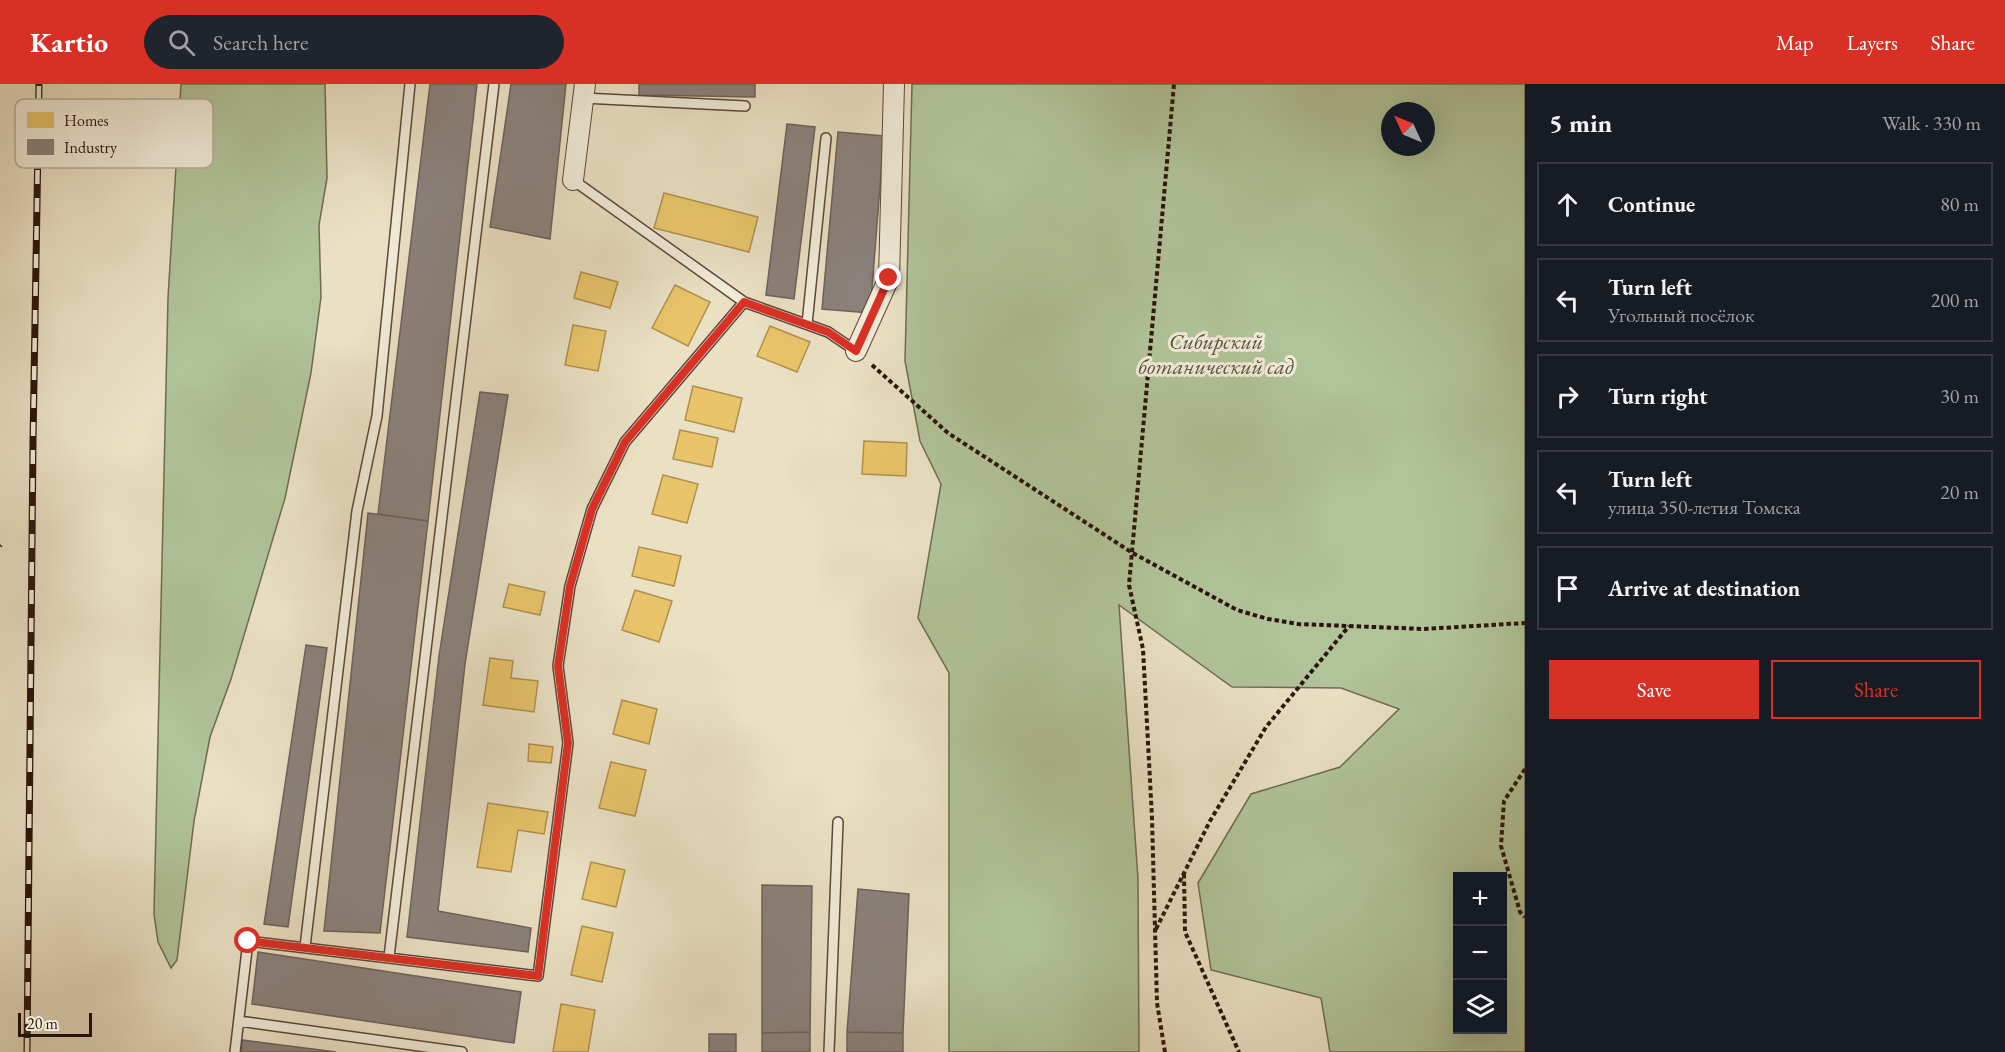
<!DOCTYPE html>
<html lang="en">
<head>
<meta charset="utf-8">
<style>
  :root { --surface:#171b24; --page:#20242c; --text:#f1f3f6; --muted:#9ea1a6; --line:#363941; --accent:#d93025 }
  body { margin:0; font-family:"EB Garamond",serif; background:var(--page); color:var(--text) }
  .controls { position:absolute; right:18px; bottom:18px; display:grid; overflow:hidden; border-radius:0px; box-shadow:0 6px 24px #0002 }
  .controls button { width:54px; height:54px; display:grid; place-items:center; padding:0; border:0; border-bottom:2px solid var(--line); background:var(--surface); color:var(--text); font:30px sans-serif }
  .compass { position:absolute; left:1381px; top:18px; width:54px; height:54px; border-radius:50%; background:var(--surface); box-shadow:0 6px 24px #0002; rotate:314deg }
  .scale { position:absolute; left:18px; bottom:15px; width:74px; box-sizing:border-box; padding-left:6px; border:3px solid #2b150b; border-top:0; font-size:16px; line-height:21px; white-space:nowrap; color:#2b150b; -webkit-text-stroke:4px #f1ebd9; paint-order:stroke }
  .stop { position:absolute; width:18px; height:18px; margin:-14px; border:4px solid #d93025; border-radius:50%; background:#fff }
  .stop.end { background:#d93025; border-color:#fff; box-shadow:0 2px 6px #0008 }
  .list { margin:0; padding:0; list-style:none }
  h2 { display:flex; justify-content:space-between; align-items:center; height:78px; margin:0; padding:0 24px; font-size:26px }
  h2 small { font-size:20px; font-weight:400; color:var(--muted) }
  .list li { display:grid; grid-template-columns:39px 1fr auto; gap:18px; align-items:center; box-sizing:border-box; height:84px; margin:0 12px 12px; padding:0 12px; border:2px solid var(--line); border-radius:0px }
  .list b { display:block; font-size:22px; white-space:nowrap }
  .list p { margin:0; font-size:20px; white-space:nowrap; color:var(--muted) }
  .list em { font-size:20px; font-style:normal; color:var(--muted) }
  .actions { display:flex; gap:12px; padding:18px 24px }
  .actions a { flex:1; padding:14px 0; border:2px solid var(--accent); border-radius:0px; text-align:center; font-size:21px; color:var(--accent) }
  .actions .main { background:var(--accent); color:#fff }
  .icon { flex:none; width:33px; height:33px; fill:none; stroke:currentColor; stroke-width:2; stroke-linecap:round; stroke-linejoin:round }
  .map { position:relative; flex:none; width:1525px; height:968px; overflow:hidden }
  header { display:flex; align-items:center; gap:36px; box-sizing:border-box; height:84px; padding:0 30px; background:var(--accent); color:#fff }
  header strong { font-size:28px }
  nav { display:flex; gap:33px; margin-inline-start:auto; font-size:21px }
  .search { width:420px; height:54px; background:var(--page); display:flex; align-items:center; gap:15px; box-sizing:border-box; padding:0 21px; border-radius:33px; color:var(--muted); font-size:22px }
  main { display:flex }
  aside { flex:1; background:var(--surface) }
  .map>svg:first-child { display:block }
  .green { fill:#b1c399; stroke:#6e6c52; stroke-width:1.5; fill-rule:evenodd }
  .homes { fill:#e9c46a; stroke:#b0904e; stroke-width:1.5 }
  .industry { fill:#8a817c; stroke:#6e615a; stroke-width:1.5 }
  .lines { fill:none; stroke-linecap:round; stroke-linejoin:round }
  .service-casing { stroke:#5b4839; stroke-width:12 }
  .minor-casing { stroke:#5b4839; stroke-width:22 }
  .path { stroke:#2b150b; stroke-width:4; stroke-dasharray:4.5 3; stroke-linecap:butt }
  .service { stroke:#f1ebd9; stroke-width:9 }
  .minor { stroke:#f1ebd9; stroke-width:20 }
  .rail-casing { stroke:#2b150b; stroke-width:7 }
  .rail { stroke:#f1ebd9; stroke-width:4.5; stroke-dasharray:14; stroke-linecap:butt }
  .route { stroke:#d93025; stroke-width:8 }
  .labels { text-anchor:middle; dominant-baseline:central; stroke-width:6; stroke-linejoin:round; paint-order:stroke }
  .park-label { font-size:22px; font-style:italic; fill:#5a523d; stroke:#f1ebd9 }
  .key { fill:#f1ebd9; stroke:#b6ab9b; stroke-width:1.5 }
  .key-label { font-size:16px; fill:#2b150b }
</style>
</head>
<body>
<header>
<strong>Kartio</strong>
<div class="search"><svg class="icon" aria-label="search" viewBox="0 0 24 24"><circle cx="10" cy="10" r="6"/><path d="M15 15l6 6"/></svg>Search here</div>
<nav><a>Map</a><a>Layers</a><a>Share</a></nav>
</header>
<main>
<div class="map">
<svg width="1525" height="968" viewBox="0 0 1525 968">
  <rect width="100%" height="100%" fill="#eae0c4"/>
  <filter id="stains"><feTurbulence type="fractalNoise" baseFrequency=".00333" numOctaves="4"/><feColorMatrix values="0 0 0 0 .2 0 0 0 0 .09 0 0 0 0 .02 0 0 0 .5 -.17"/></filter>
  <radialGradient id="worn" r=".72"><stop offset=".6" stop-color="#630" stop-opacity="0"/><stop offset="1" stop-color="#630" stop-opacity=".3"/></radialGradient>
  <!-- green -->
  <path class="green" d="M181 0H325L327 94 319 141 321 213 311 289 285 414 231 595 210 653 194 737 177 876 171 884 158 858 154 830 168 214Z
    M912 0H1525V968H1330L1321 914 1211 886 1198 799 1251 710 1340 683 1399 625 1341 604 1232 603 1119 521 1138 795 1139 968H949V589L918 534 941 400 920 357 905 277ZM1390 27H1426V63H1390ZM1458 792H1502V946H1458Z"/>
  <!-- homes -->
  <path class="homes" d="M664 109 758 133 749 168 654 144Z
    M581 188 618 198 610 224 574 214Z
    M675 201 710 218 688 262 652 244Z
    M573 241 606 247 598 287 565 281Z
    M770 242 810 258 797 288 757 272Z
    M693 302 742 314 734 348 685 336Z
    M680 346 718 354 712 383 673 375Z
    M864 357 907 359 906 392 862 390Z
    M663 391 698 400 687 439 652 430Z
    M639 463 681 472 674 502 632 492Z
    M509 500 545 508 540 531 503 523Z
    M635 506 672 517 659 558 622 546Z
    M490 574 513 577 511 594 538 597 534 628 483 621Z
    M622 616 657 625 649 660 613 650Z
    M529 660 553 663 551 679 528 677Z
    M611 678 646 686 635 732 599 724Z
    M488 719 548 728 544 750 518 746 511 788 477 783Z
    M591 778 625 786 616 823 582 815Z
    M582 842 613 849 602 898 571 891Z
    M561 920 595 926 588 968H553Z"/>
  <!-- industry -->
  <path class="industry" d="M430 0H477L428 437 378 430Z
    M511 0H566L550 155 490 143Z
    M639 0H755V13L639 11Z
    M787 40 815 43 794 215 766 211Z
    M838 48 884 52 870 229 822 225Z
    M480 308 508 311 465 580 438 827 531 844 528 868 407 853 439 572Z
    M368 429 428 437 380 849 324 847Z
    M306 561 327 564 288 843 264 840Z
    M762 801 812 802 810 948 762 949Z
    M858 805 909 810 903 949 847 948Z
    M258 868 521 908 514 959 252 920Z
    M810 948V968H762V949Z
    M847 948 903 949V968H847Z
    M709 950H736V968H709Z
    M242 956 336 968H241Z"/>
  <g class="lines">
    <!-- service casing -->
    <g class="service-casing">
      <path id="service" d="M583 14 745 22
        M573 96 744 218 828 248 856 267
        M807 240 826 54
        M305 863 357 427 377 332 410 0
        M389 873 494 0
        M239 937 462 968
        M235 968 248 857 538 892 568 659 558 582 570 502 592 425 625 358 744 218
        M829 968 838 738"/>
    </g>
    <!-- minor casing -->
    <g class="minor-casing">
      <path id="minor" d="M573 96 585 0
        M856 267 889 194 894 0"/>
    </g>
    <!-- path -->
    <path class="path" d="M872 281 948 349 1131 468 1237 526 1268 535 1298 540 1424 545 1525 539
      M0 462 1 461
      M1525 685 1504 717 1501 762 1520 828 1525 833
      M1184 790 1185 848 1239 968
      M1156 845 1210 737 1266 643 1349 542
      M1165 968 1157 919 1152 734 1143 565 1129 501 1174 0"/>
    <!-- service -->
    <use href="#service" class="service"/>
    <!-- minor -->
    <use href="#minor" class="minor"/>
    <!-- rail casing -->
    <g class="rail-casing">
      <path id="rail" d="M27 968 33 357 39 0"/>
    </g>
    <!-- rail -->
    <use href="#rail" class="rail"/>
  </g>
  <g class="lines">
    <!-- route -->
    <path class="route" d="M248 857 538 892 568 659 558 582 570 502 592 425 625 358 744 218 828 248 856 267 889 194"/>
  </g>
  <g class="labels">
    <!-- park labels -->
    <g class="park-label">
      <text x="1216" y="257">Сибирский<tspan x="1216" dy="25">ботанический сад</tspan></text>
    </g>
  </g>
  <!-- legend -->
  <rect x="15" y="15" width="198" height="69" rx="9" class="key"/>
  <rect x="27" y="28" width="27" height="16" fill="#e9c46a"/>
  <rect x="27" y="55" width="27" height="16" fill="#8a817c"/>
  <g class="key-label">
    <text x="64" y="42">Homes</text>
    <text x="64" y="69">Industry</text>
  </g>
  <rect width="100%" height="100%" filter="url(#stains)"/>
  <rect width="100%" height="100%" fill="url(#worn)"/>
</svg>
<div class="controls">
<button>+</button>
<button>−</button>
<button><svg class="icon" aria-label="layers" viewBox="0 0 24 24"><path d="M12 4l9 5-9 5-9-5zM3 14l9 5 9-5"/></svg></button>
</div>
<svg class="compass" viewBox="-18 -18 36 36"><path d="M0-13l5 13h-10z" fill="#e53935"/><path d="M0 13l5-13h-10z" fill="#9ea1a6"/></svg>
<div class="scale">20 m</div>
<div class="stop" style="left:248px;top:857px"></div>
<div class="stop end" style="left:889px;top:194px"></div>
</div>
<aside>
<h2>5 min<small>Walk · 330 m</small></h2>
<ul class="list">
<li><svg class="icon" aria-label="ahead" viewBox="0 0 24 24"><path d="M12 20V5M6 11l6-6 6 6"/></svg><div><b>Continue</b></div><em>80 m</em></li>
<li><svg class="icon" aria-label="left" viewBox="0 0 24 24"><path d="M17 20v-9H6M10 6l-5 5 5 5"/></svg><div><b>Turn left</b><p>Угольный посёлок</p></div><em>200 m</em></li>
<li><svg class="icon" aria-label="right" viewBox="0 0 24 24"><path d="M7 20v-9h11M14 6l5 5-5 5"/></svg><div><b>Turn right</b></div><em>30 m</em></li>
<li><svg class="icon" aria-label="left" viewBox="0 0 24 24"><path d="M17 20v-9H6M10 6l-5 5 5 5"/></svg><div><b>Turn left</b><p>улица 350-летия Томска</p></div><em>20 m</em></li>
<li><svg class="icon" aria-label="arrive" viewBox="0 0 24 24"><path d="M6 21V4h12l-3 4 3 4H6"/></svg><div><b>Arrive at destination</b></div></li>
</ul>
<div class="actions"><a class="main">Save</a><a>Share</a></div>
</aside>
</main>
</body>
</html>
